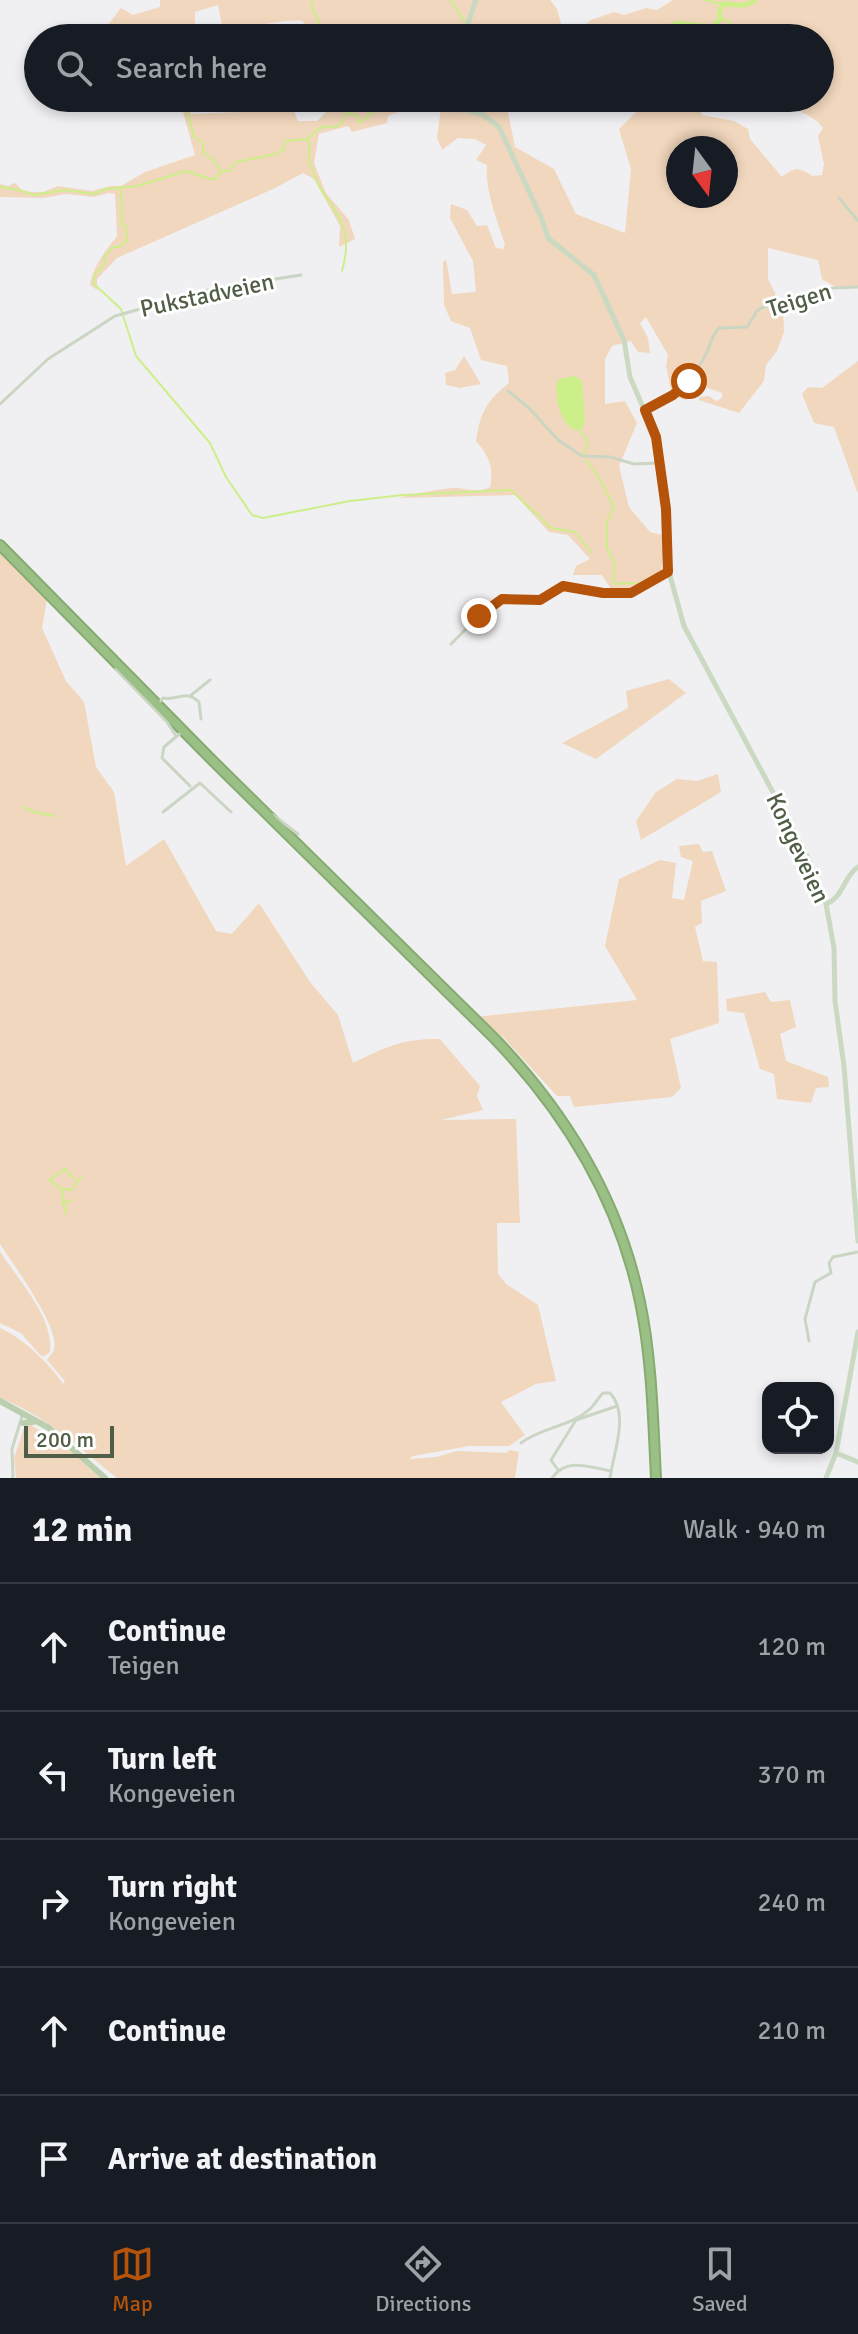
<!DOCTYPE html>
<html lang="en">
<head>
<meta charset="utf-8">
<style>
  :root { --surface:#171b24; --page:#20242c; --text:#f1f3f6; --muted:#9ea1a6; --line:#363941; --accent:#b45309 }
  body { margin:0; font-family:Signika,sans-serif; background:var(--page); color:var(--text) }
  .controls { position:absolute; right:24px; bottom:24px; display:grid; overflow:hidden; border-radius:16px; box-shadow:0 4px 12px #0003 }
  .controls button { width:72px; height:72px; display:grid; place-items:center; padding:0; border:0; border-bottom:2px solid var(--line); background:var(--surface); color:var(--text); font:40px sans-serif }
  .compass { position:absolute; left:666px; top:136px; width:72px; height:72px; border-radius:50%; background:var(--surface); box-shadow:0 4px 12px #0003; rotate:165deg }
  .scale { position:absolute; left:24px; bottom:20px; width:90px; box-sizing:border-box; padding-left:8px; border:4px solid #505e47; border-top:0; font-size:22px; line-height:28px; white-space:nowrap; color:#505e47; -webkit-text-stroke:6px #fff; paint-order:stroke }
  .stop { position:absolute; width:24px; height:24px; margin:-18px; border:6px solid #b45309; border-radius:50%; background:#fff }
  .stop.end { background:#b45309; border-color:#fff; box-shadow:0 2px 8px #0008 }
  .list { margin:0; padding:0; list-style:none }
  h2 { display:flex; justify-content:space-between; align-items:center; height:104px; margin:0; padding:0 32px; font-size:34px }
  h2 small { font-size:26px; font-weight:400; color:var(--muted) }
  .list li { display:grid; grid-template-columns:52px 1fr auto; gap:24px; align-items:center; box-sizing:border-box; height:128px; padding:0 32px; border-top:2px solid var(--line) }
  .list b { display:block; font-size:30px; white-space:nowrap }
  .list p { margin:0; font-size:26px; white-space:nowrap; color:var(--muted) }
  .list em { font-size:26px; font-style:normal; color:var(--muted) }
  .icon { flex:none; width:44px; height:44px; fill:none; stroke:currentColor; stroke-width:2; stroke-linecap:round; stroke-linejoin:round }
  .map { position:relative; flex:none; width:858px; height:1478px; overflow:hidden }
  .search { position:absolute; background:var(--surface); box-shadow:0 4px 12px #0003; left:24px; right:24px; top:24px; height:88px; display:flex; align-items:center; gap:20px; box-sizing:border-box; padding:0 28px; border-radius:44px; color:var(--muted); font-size:30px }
  .sheet { height:744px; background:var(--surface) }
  nav { display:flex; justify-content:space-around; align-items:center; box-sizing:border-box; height:112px; border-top:2px solid var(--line); background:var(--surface); font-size:22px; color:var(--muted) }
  nav a { display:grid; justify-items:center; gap:4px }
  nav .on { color:var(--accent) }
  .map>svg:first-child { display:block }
  .green { fill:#f1d7bd; fill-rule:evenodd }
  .water { fill:#cdef89 }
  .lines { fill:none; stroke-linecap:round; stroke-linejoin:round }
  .stream { stroke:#cdef89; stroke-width:2 }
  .river { stroke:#cdef89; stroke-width:5 }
  .highway-casing { stroke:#86ab71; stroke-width:12 }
  .street { stroke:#cad5c3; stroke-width:3 }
  .secondary { stroke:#cad9c2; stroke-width:5 }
  .primary { stroke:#bbcfaf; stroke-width:6 }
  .highway { stroke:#9bc086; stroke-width:8 }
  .route { stroke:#b45309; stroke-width:10 }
  .labels { text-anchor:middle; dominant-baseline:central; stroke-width:6; stroke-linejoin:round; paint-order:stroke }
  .street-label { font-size:24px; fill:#505e47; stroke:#fff }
</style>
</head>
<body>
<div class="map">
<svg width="858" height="1478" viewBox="0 0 858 1478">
  <rect width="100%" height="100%" fill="#f0f0f2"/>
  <!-- green -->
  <path class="green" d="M160 0H550L557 9 563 31 585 25 591 20 614 12 624 15 646 8 657 10 673 0H858V287H836L822 279 818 260 768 248V279L783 309 784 332 777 351 766 365 764 381 739 413 699 400V397L709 396 716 401 722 398V393L708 388 695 371 682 387 694 396 686 400 672 396 666 366 668 355 646 317 640 323 648 338 650 353 638 352 631 341 612 346 605 359V404L625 401 637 423 619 466 629 507 650 532 665 536 661 572 631 591 613 592 602 575H573L576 566 590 559 568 535 549 532 515 495 399 498C416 493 434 490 452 488 466 487 476 494 490 487 494 467 489 456 476 441 480 413 487 400 509 383L507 366 481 360 470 328 451 321 444 305 443 262 446 259 452 294 476 292 473 261 450 218 451 204 467 210 477 226 487 225 496 248 503 249 505 245C497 219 485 192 487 165L476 160 486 145 475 139 458 138 442 150 437 138 441 108 410 107 388 116 387 123 352 132 348 126 319 134 314 163 326 193 349 220 355 239 339 247 340 226 314 179 303 173 273 189 117 258 97 279V290L90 285C94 264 105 252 117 236L115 194 109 193 94 197 66 194 43 198 0 197V184L8 186 15 183 22 190 32 192H43L58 186 92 191 111 186H121L145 172 195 155 179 98H187L191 114 260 111 292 106 298 121H317L327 111 314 98H521L506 103 515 147 554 169 576 214 625 233 631 169 619 129 638 110 634 98H706L701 106 702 115 734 121 748 129 750 139 782 177C795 167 798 167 812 176L822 175 824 164 818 136 823 128C815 116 798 110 785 108L779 98H820V38H741L725 25 720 27 723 38H308L303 21C276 18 249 32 222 26L218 5 195 12V38H98L121 8 133 15 160 7ZM678 148H726V196H678Z
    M464 356 481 384 460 388 446 385 445 373 455 370Z
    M858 361V494L834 427 814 423 802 394 808 387 822 388Z
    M0 551 47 599 42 628 66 681 84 702 96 767 114 792 126 866 164 839 216 931 232 934 259 903 310 982 338 1015 353 1063C385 1047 404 1038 440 1039L480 1086 477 1096 483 1110 441 1120 516 1119 520 1223H497L498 1274 506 1284 538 1305 556 1381 536 1384 501 1402 525 1435 509 1446H469L413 1456 409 1459 436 1457 457 1451 506 1453 510 1450 519 1452 515 1478H117C79 1448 47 1416 0 1398V1328C24 1339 48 1362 63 1384L65 1381 47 1360C48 1358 53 1353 54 1350 61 1328 12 1263 0 1244Z
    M669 679 686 693 596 759 562 743 628 708 626 691Z
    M718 774 721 792 641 840 636 821 656 792 677 779 697 781Z
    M699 844 703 852 712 851 726 891 701 901 702 923 695 927 703 961 717 962 719 1023 670 1039 681 1088 672 1097 574 1107 570 1096H557L503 1037 475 1017 637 1000 605 946 619 879 660 860 676 863 672 898 684 900 693 861 681 857 679 846Z
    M765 992 771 1002 790 1000 796 1027 780 1034 786 1061 828 1077 829 1087 816 1088 811 1103 777 1099 774 1074 760 1069 744 1013 727 1011 726 999Z
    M0 1251C17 1279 54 1317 50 1352L45 1356H41L21 1333 0 1323Z
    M25 1425H31L68 1449 100 1478H16L14 1458Z"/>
  <!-- water -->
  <path class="water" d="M575 376 582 381 585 420 582 428 576 431C559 421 557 403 556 385L559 379Z"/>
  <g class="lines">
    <!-- stream -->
    <path class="stream" d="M313 0 311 6 319 22 323 38
      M450 0 465 22
      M705 0 722 4
      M721 19 727 20 743 38
      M470 28 476 38
      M632 38 669 27
      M184 98 194 137 203 143V153L213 159 221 170
      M337 98 346 113
      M308 139C311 147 307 155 310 164 323 209 358 215 342 271
      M0 187 19 190 34 195 65 190 94 194 105 189 138 186 186 171 214 180 222 171H229L236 162 276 154 284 149 285 141 308 139 318 129 326 126 336 127 342 123 346 113 356 115 360 123C375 109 388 102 408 98
      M121 188C120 199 124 217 121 224L126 226 127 240 119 247H113L104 257 105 263C100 272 92 272 94 284L121 309 136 356 210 443 226 477 252 515 263 518 350 501 403 495 511 490 551 528 575 532 591 552
      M580 429 588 442 584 454
      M586 460 600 479 614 507 607 521V548L615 564 613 578 615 584 636 583
      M24 807 34 812 54 816
      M61 1189 71 1190 81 1177
      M62 1204 71 1200
      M66 1214 61 1189 49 1180 65 1169 74 1179"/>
    <!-- river -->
    <path class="river" d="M669 27 677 23 712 27 721 19 719 14 722 4C733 3 745 9 755 0"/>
    <!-- highway casing -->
    <g class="highway-casing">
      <path id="highway" d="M0 545 212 760 495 1039C566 1113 619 1200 640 1302 652 1359 653 1420 656 1478"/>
    </g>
    <!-- street -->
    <path class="street" d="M839 198 858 221
      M508 391 529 408 558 440 582 456 610 457 634 464 659 463
      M0 404 48 359 115 316 212 289 301 275
      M645 410C673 395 694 381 707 352 711 343 712 335 719 328L747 327 757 311 763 307 795 297 817 295 832 288 858 287
      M451 644 484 611 500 600H540L563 586 603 593H631L668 572
      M116 669 167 722 176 736
      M190 696 210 680
      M158 704 163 698C178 701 186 689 199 702L201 719
      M183 731 164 747 162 758 190 786
      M163 812 200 783 231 812
      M273 815 298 834
      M809 1341 805 1319 815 1282 831 1273 829 1263 833 1257 858 1252
      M521 1443C541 1427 571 1427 591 1408 595 1404 598 1398 603 1393H610C630 1414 613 1454 610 1478
      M558 1470 551 1460 576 1420 617 1406
      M13 1478 12 1449 22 1416
      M552 1478C567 1457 589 1467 611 1471"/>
    <!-- secondary -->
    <path class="secondary" d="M463 38 476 0
      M424 98 437 109 466 110 482 114 499 127 541 217 548 238 594 275 624 340 630 377 656 437 666 518 667 565 684 626 807 856 826 904 834 948 835 1001 844 1066 858 1241
      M826 904C844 897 843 877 858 867
      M836 1453 858 1462
      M826 1478 836 1453 858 1332"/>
    <!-- primary -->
    <path class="primary" d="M0 1401 49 1428 105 1478
      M23 1423 33 1422"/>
    <!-- highway -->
    <use href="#highway" class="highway"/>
  </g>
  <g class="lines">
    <!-- route -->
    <path class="route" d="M479 616 502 599 540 600 563 586 603 593H631L668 572 666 509 656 437 645 410 673 395 689 381"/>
  </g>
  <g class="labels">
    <!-- street labels -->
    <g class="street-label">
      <text transform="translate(207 295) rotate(-12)">Pukstadveien</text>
      <text transform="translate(799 300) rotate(-17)">Teigen</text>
      <text transform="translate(798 848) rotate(65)">Kongeveien</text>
    </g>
  </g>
</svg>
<div class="controls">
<button><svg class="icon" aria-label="locate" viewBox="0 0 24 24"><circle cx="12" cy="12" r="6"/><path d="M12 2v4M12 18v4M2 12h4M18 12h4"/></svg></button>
</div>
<svg class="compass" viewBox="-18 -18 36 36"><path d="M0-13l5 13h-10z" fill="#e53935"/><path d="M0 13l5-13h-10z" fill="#9ea1a6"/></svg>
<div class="scale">200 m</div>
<div class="stop" style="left:689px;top:381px"></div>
<div class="stop end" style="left:479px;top:616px"></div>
<div class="search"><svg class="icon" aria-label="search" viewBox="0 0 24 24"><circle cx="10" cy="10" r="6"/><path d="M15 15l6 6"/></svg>Search here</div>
</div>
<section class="sheet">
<h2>12 min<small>Walk · 940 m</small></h2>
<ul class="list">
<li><svg class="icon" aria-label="ahead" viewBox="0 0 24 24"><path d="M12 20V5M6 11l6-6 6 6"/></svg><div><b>Continue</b><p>Teigen</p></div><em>120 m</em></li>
<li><svg class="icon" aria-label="left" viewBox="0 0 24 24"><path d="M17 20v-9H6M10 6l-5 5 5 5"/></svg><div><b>Turn left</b><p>Kongeveien</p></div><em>370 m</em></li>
<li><svg class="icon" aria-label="right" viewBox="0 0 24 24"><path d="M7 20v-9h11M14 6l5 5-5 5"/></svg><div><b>Turn right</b><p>Kongeveien</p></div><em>240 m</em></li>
<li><svg class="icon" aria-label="ahead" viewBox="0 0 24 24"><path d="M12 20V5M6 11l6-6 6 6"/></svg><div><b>Continue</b></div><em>210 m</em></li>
<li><svg class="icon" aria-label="arrive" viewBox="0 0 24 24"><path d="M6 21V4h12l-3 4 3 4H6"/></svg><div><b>Arrive at destination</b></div></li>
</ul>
</section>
<nav>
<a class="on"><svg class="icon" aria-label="map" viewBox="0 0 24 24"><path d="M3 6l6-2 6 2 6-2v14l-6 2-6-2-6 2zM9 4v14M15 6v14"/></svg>Map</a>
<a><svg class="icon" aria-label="directions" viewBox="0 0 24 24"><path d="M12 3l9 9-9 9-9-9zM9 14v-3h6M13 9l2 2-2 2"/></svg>Directions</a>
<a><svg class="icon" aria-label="saved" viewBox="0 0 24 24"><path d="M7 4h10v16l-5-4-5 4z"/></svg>Saved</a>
</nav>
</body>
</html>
